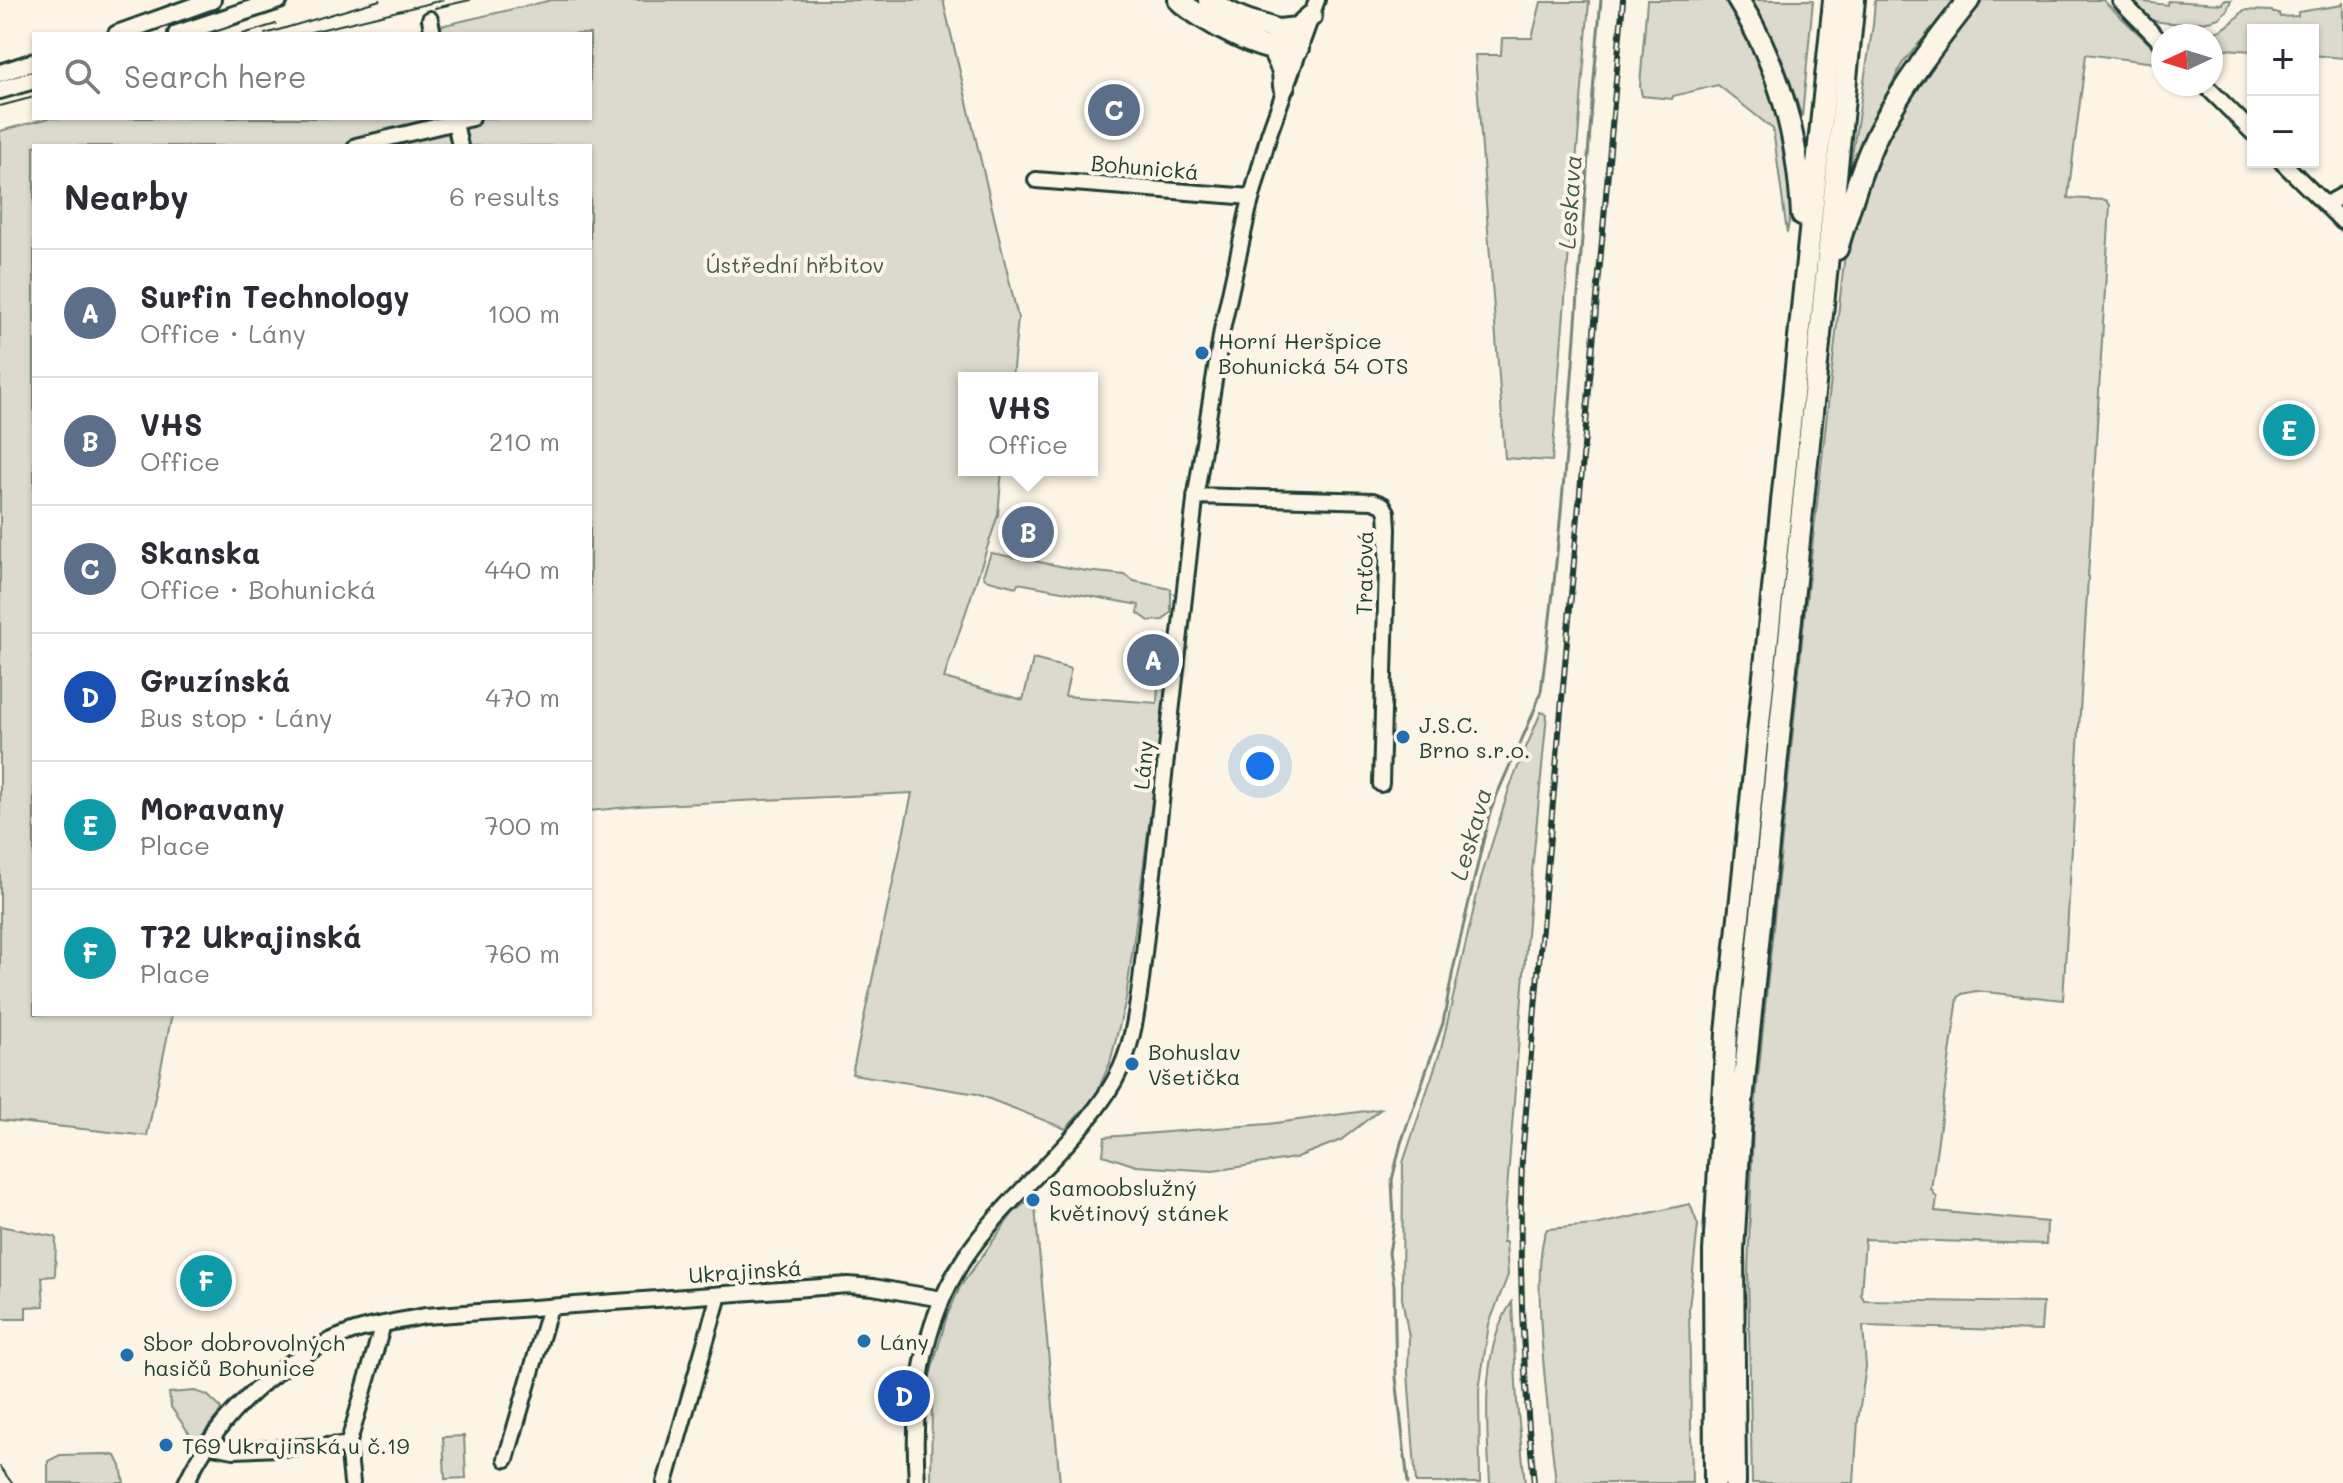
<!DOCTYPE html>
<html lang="en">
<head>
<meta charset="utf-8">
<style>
  :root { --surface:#fff; --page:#f7f7f7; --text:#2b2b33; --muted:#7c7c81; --line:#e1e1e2; --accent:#111827 }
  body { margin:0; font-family:Mali,sans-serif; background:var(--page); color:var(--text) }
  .controls { position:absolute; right:24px; top:24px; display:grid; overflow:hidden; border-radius:0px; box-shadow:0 2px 6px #0004 }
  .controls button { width:72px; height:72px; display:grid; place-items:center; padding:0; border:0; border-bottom:2px solid var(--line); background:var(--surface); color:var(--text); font:40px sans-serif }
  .compass { position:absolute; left:2151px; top:24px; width:72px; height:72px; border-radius:50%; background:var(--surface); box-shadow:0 2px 6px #0004; rotate:266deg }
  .you { position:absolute; left:1260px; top:766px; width:28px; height:28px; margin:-20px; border:6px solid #fff; border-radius:50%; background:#1a73e8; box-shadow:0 0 0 12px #1a73e833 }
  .badge { display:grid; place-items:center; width:52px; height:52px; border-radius:50%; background:var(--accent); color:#fff; font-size:26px; font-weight:700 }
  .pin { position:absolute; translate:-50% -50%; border:4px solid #fff; box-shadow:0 2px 8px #0006 }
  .popup { position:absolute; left:958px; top:372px; width:140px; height:104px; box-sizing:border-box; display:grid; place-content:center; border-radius:0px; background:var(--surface); filter:drop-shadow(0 2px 6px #0005); font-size:26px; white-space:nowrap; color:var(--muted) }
  .popup b { font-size:30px; color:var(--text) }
  .popup::after { content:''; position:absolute; left:50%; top:100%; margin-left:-16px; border:16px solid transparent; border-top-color:var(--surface) }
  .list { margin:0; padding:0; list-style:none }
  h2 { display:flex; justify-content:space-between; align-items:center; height:104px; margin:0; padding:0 32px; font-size:34px }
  h2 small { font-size:26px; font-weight:400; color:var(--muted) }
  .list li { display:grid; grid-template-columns:52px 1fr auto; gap:24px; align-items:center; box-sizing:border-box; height:128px; padding:0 32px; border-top:2px solid var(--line) }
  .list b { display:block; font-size:30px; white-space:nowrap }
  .list p { margin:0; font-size:26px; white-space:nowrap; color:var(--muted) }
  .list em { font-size:26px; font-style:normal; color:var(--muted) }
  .icon { flex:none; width:44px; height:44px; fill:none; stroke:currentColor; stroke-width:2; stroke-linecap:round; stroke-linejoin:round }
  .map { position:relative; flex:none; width:2343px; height:1483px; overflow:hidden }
  .search { position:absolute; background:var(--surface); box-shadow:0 2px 6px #0004; left:32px; top:32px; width:560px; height:88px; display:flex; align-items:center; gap:20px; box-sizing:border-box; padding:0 28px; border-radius:0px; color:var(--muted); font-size:30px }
  .panel { position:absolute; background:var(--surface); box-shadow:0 2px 6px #0004; left:32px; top:144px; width:560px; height:872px; border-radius:0px }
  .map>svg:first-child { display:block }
  .green { fill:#dcdacc; stroke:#7e8c80; stroke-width:2 }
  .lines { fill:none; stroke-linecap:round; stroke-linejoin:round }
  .stream { stroke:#758479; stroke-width:3 }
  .minor-casing { stroke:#1f3d34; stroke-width:20 }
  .major-casing { stroke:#1f3d34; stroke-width:22 }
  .highway-casing { stroke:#1f3d34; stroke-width:26 }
  .minor { stroke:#fcf5e5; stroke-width:14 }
  .major { stroke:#fcf5e5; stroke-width:16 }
  .highway { stroke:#fcf5e5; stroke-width:20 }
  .tram { stroke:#1f3d34; stroke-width:2 }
  .rail-casing { stroke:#1f3d34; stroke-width:6 }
  .rail { stroke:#fcf5e5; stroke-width:3; stroke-dasharray:9; stroke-linecap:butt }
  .poi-dot { fill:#1f6fb2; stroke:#fcf5e5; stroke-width:3 }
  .labels { text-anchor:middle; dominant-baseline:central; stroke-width:8; stroke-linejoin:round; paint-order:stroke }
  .street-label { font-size:22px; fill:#1f3d34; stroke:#fcf5e5 }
  .park-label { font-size:22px; fill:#455c52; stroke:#fcf5e5 }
  .poi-label { font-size:22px; fill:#1f3d34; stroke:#fcf5e5; text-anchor:start }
  .water-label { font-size:24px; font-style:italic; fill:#435a51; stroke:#fcf5e5 }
</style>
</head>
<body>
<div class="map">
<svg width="2343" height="1483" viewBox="0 0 2343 1483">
  <rect width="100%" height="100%" fill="#fcf5e5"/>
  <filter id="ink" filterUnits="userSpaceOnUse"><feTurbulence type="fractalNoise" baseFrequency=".0125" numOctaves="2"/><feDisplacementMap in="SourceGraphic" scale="16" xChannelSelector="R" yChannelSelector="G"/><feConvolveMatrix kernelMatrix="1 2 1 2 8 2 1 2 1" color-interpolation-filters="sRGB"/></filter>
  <g filter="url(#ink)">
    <!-- green -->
    <path class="green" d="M552 0H943L1018 318 1012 378H964V470H1002L998 515 944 678 1023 700 1033 659 1071 669 1065 696 1157 703 1158 686 1167 688 1126 999 1110 1063 1096 1095 1066 1129 977 1094 852 1074 912 793 638 806 590 811V146H34V1014H172L147 1136 0 1120V131L49 118H590V34H406Z
      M1647 0H1726L1762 62 1784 132 1794 195 1787 233 1773 129 1718 85 1673 96 1672 99 1642 96 1640 86Z
      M1750 0H1813L1802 117 1785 67Z
      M1875 0H1955L1902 64 1861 145 1848 180 1873 25Z
      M1978 0H2103L2163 57V64L2086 54 2069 188 2068 198 2106 200 2110 205 2063 1000 1976 991 1962 994 1958 998 1931 1189 1937 1198 1935 1211 2047 1222 2046 1244 1865 1239 1861 1294 1864 1300 2043 1303 2041 1331 1863 1326 1866 1367 1858 1420 1854 1483H1752L1748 1272 1753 1128 1805 611 1845 253 1871 165 1908 93Z
      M2129 0 2167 5 2168 1 2222 4 2223 0H2231L2227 10 2219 18C2201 24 2173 25 2154 21 2143 19 2136 8 2129 0Z
      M1541 2H1589L1552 461 1505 458 1475 55H1501L1502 38H1532Z
      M2343 2V58L2313 55V30H2253V51L2211 48V36H2182C2215 32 2220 37 2244 10L2272 11 2273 13H2279L2280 17 2298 16V12L2342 5Z
      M991 553 1086 571 1125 575 1134 581 1171 589V612L1163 620 1149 621 1138 613 1139 605 1018 583 1016 587 985 579 983 575Z
      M1541 712 1547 714 1531 883 1503 1242H1506L1508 1275 1489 1324 1479 1390 1480 1483H1416L1408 1373 1409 1337 1402 1298 1403 1163 1441 1049 1481 878 1510 786Z
      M1381 1109 1341 1140 1295 1158 1213 1171 1136 1166 1103 1155 1105 1137 1268 1124Z
      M1034 1196 1060 1483H931L932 1402 929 1379 947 1316 960 1287 1013 1213Z
      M1690 1204 1698 1225 1689 1308 1692 1483H1556C1551 1435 1528 1266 1547 1229L1595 1225Z
      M0 1226 56 1237 55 1276 42 1277 44 1306 26 1307V1319H0Z
      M1512 1302 1517 1403 1525 1483H1490C1487 1427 1479 1350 1512 1302Z
      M195 1391 207 1395 221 1408 219 1413 196 1443 171 1407 169 1393Z
      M464 1436 466 1478 445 1479 443 1437Z
      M105 1454 116 1456 121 1466 124 1483H48V1461L60 1455Z"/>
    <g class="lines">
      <!-- stream -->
      <path class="stream" d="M1408 1483 1396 1377 1394 1285 1389 1253 1394 1222 1392 1180 1401 1143 1443 1023 1453 970 1489 816C1503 773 1528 734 1541 691 1572 461 1579 230 1601 0"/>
      <!-- minor casing -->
      <g class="minor-casing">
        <path id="minor" d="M2120 0 2163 44
          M430 19 433 34
          M2204 84 2253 133
          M454 118 460 146
          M356 146 472 118
          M2282 162 2343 222
          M1036 180 1251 197
          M2325 205 2343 195
          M1195 496 1373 501 1383 505 1387 512 1388 529 1381 784
          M207 1445 234 1450 348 1445 383 1324
          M348 1445 352 1483
          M506 1459 550 1307
          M186 1483C217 1415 281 1357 352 1332 376 1324 401 1321 425 1316L848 1285 873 1287 942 1299
          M665 1483 719 1295
          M917 1483C912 1403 920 1324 966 1256 1009 1192 1090 1136 1121 1068 1133 1041 1137 1010 1141 980L1195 500 1222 330 1248 211 1269 134 1317 0"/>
      </g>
      <!-- major casing -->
      <g class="major-casing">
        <path id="major" d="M117 34 212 0
          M177 34 279 0
          M0 73 34 62
          M0 90 34 80"/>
      </g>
      <!-- highway casing -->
      <g class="highway-casing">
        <path id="highway" d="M1179 0C1199 19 1272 61 1298 48 1288 29 1268 28 1249 21 1234 16 1222 9 1209 0
          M1738 0C1780 67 1798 137 1802 215
          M1279 30 1297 28 1311 16
          M1273 50 1283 71 1284 86
          M1837 249C1849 210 1860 170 1878 133 1903 85 1936 42 1969 0
          M1715 1483 1714 1252 1727 1033 1834 0
          M1735 1483 1733 1251 1742 1101 1854 0"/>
      </g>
      <!-- minor -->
      <use href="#minor" class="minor"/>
      <!-- major -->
      <use href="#major" class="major"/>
      <!-- highway -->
      <use href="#highway" class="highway"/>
      <!-- tram -->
      <path class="tram" d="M435 8 470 0
        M243 34 276 24
        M265 34 380 0
        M303 34 443 0
        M0 106 34 97
        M0 1467 12 1483"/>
      <!-- rail casing -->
      <g class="rail-casing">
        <path id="rail" d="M1534 1483C1523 1374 1518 1267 1522 1157L1623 0"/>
      </g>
      <!-- rail -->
      <use href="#rail" class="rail"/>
    </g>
  </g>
  <!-- markers -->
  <g class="poi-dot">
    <circle cx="1202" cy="353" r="8"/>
    <circle cx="1403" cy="737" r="8"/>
    <circle cx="1132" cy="1064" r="8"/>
    <circle cx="1033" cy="1200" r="8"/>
    <circle cx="864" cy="1341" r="8"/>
    <circle cx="127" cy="1355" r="8"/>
    <circle cx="166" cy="1445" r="8"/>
  </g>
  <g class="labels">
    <!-- street labels -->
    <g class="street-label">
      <text transform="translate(1145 167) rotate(5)">Bohunická</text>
      <text transform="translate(1364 573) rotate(-89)">Traťová</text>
      <text transform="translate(1143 765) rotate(-84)">Lány</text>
      <text transform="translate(745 1271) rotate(-4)">Ukrajinská</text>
    </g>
    <!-- park labels -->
    <g class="park-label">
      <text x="795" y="264">Ústřední hřbitov</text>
    </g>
    <!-- poi labels -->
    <g class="poi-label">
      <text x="1218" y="340">Horní Heršpice<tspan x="1218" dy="25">Bohunická 54 OTS</tspan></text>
      <text x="1419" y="724">J.S.C.<tspan x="1419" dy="25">Brno s.r.o.</tspan></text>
      <text x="1148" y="1051">Bohuslav<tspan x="1148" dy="25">Všetička</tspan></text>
      <text x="1049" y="1187">Samoobslužný<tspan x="1049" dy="25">květinový stánek</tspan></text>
      <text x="880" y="1341">Lány</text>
      <text x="143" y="1342">Sbor dobrovolných<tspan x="143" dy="25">hasičů Bohunice</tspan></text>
      <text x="182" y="1445">T69 Ukrajinská u č.19</text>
    </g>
    <!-- water labels -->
    <g class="water-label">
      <text transform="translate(1569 202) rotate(-86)">Leskava</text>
      <text transform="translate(1470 834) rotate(-74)">Leskava</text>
    </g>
  </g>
</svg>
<div class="controls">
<button>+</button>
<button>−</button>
</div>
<svg class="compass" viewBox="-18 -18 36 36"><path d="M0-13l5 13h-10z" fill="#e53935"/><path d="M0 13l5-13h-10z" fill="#7c7c81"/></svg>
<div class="you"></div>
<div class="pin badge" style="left:1153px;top:660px;background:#5c6f8a">A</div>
<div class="pin badge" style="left:1028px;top:532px;background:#5c6f8a">B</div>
<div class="popup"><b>VHS</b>Office</div>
<div class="pin badge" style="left:1114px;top:110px;background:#5c6f8a">C</div>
<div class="pin badge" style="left:904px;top:1396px;background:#1a4fb4">D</div>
<div class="pin badge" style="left:2289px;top:430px;background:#0f9aa8">E</div>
<div class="pin badge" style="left:206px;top:1281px;background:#0f9aa8">F</div>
<div class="search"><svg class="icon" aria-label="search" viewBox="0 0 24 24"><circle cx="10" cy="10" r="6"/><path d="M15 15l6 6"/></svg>Search here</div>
<section class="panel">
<h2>Nearby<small>6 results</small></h2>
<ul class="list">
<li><span class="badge" style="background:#5c6f8a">A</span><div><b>Surfin Technology</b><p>Office · Lány</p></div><em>100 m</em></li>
<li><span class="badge" style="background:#5c6f8a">B</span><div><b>VHS</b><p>Office</p></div><em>210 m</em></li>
<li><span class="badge" style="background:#5c6f8a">C</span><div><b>Skanska</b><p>Office · Bohunická</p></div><em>440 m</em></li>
<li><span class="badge" style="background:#1a4fb4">D</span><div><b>Gruzínská</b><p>Bus stop · Lány</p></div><em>470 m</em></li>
<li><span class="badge" style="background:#0f9aa8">E</span><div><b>Moravany</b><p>Place</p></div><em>700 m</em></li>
<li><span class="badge" style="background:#0f9aa8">F</span><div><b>T72 Ukrajinská</b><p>Place</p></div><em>760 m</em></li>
</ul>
</section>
</div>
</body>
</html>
